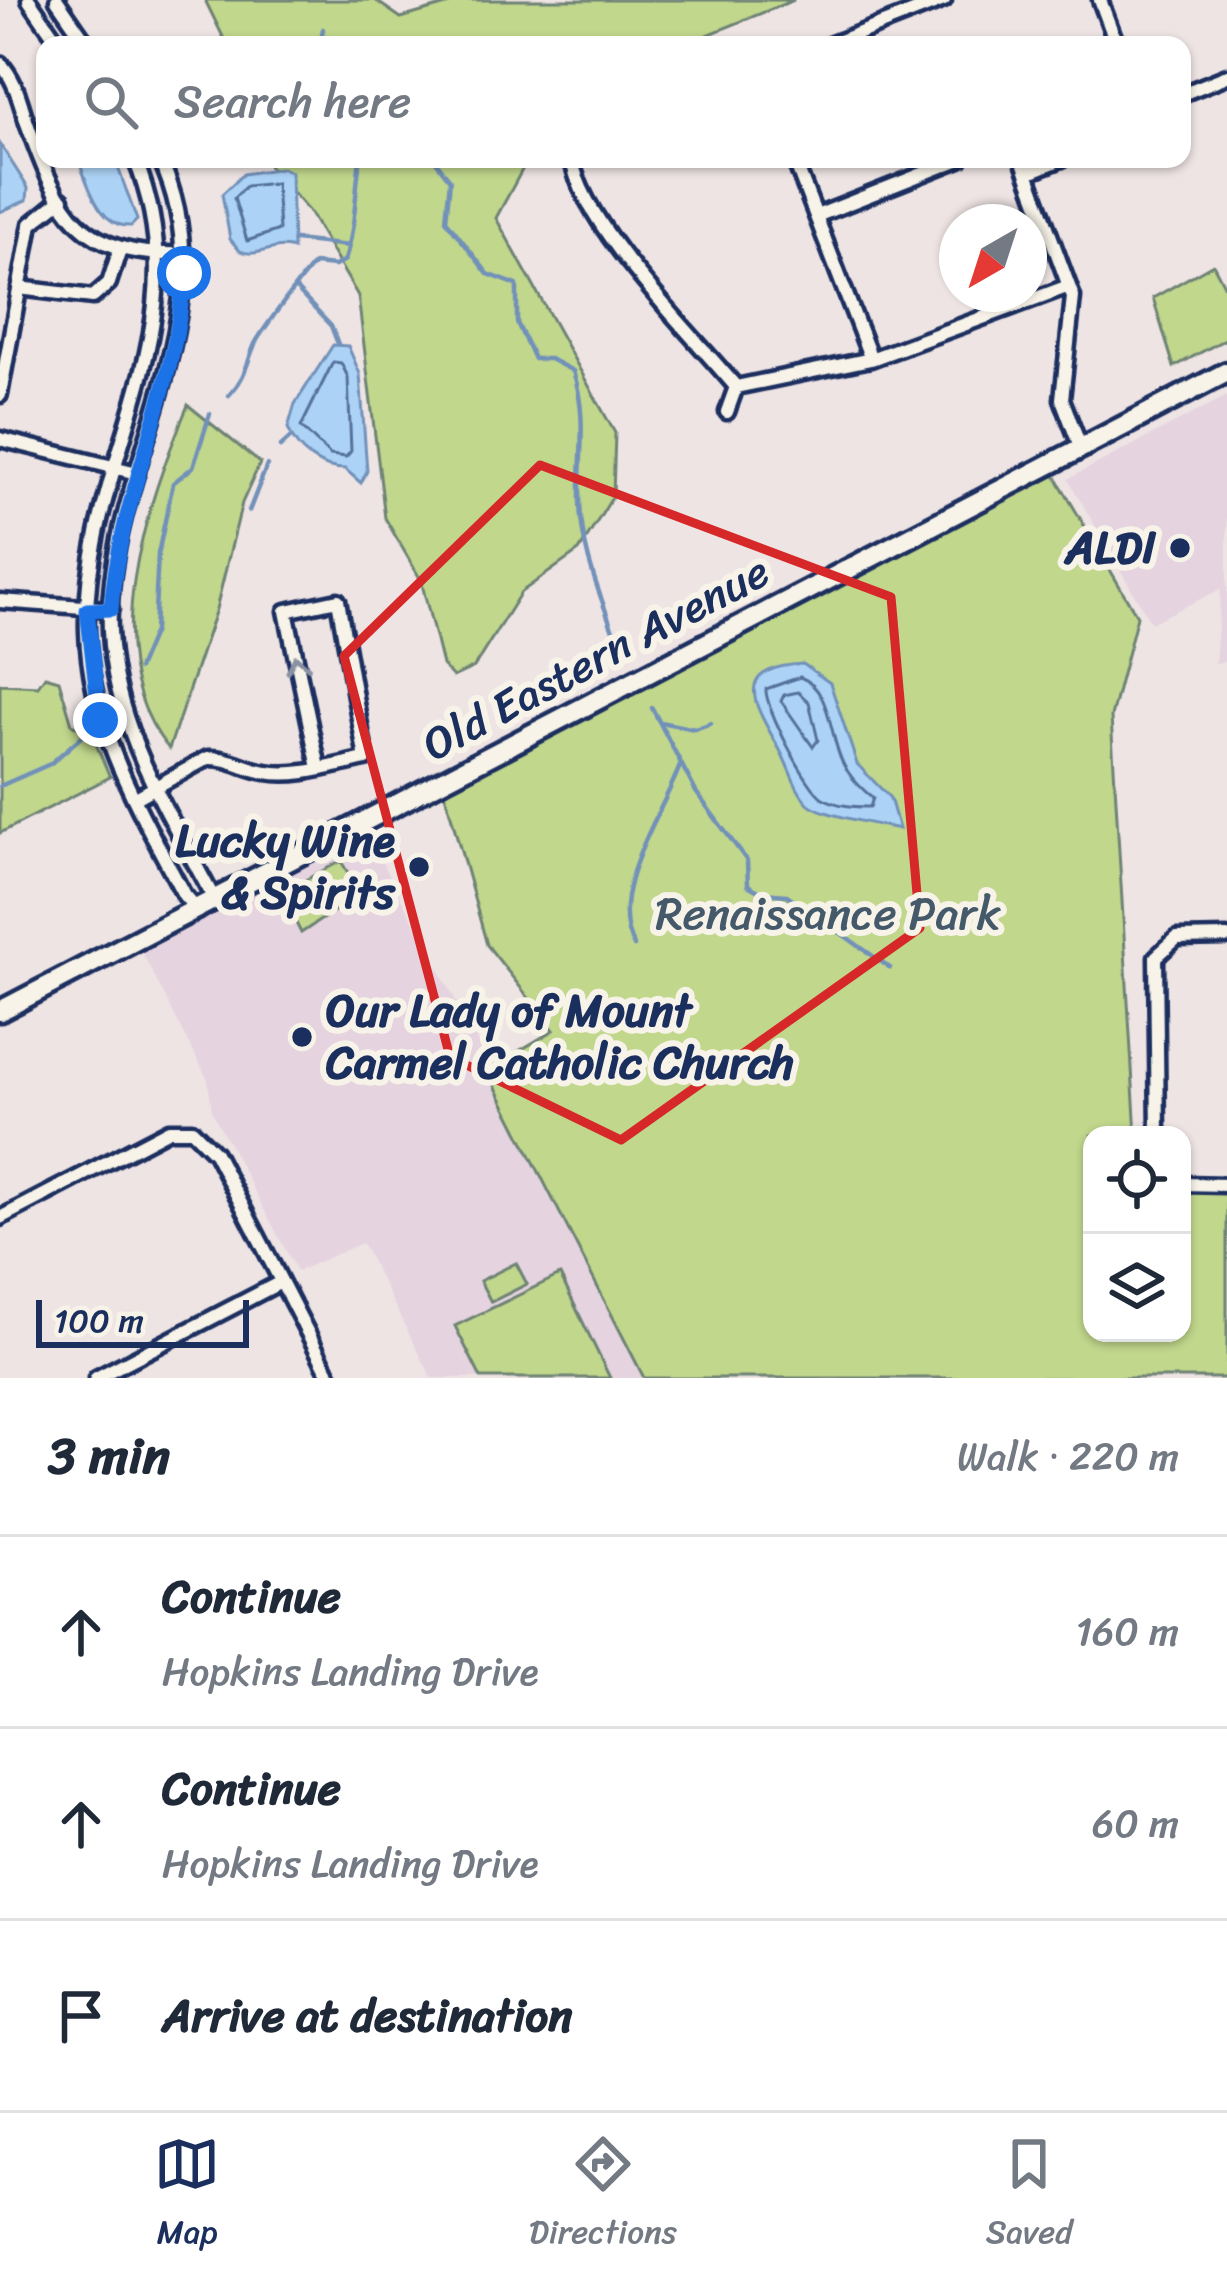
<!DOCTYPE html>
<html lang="en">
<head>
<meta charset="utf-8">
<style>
  :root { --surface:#fff; --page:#f6f6f7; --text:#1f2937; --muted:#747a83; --line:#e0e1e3; --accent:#1b2f5e }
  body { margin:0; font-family:Sriracha,sans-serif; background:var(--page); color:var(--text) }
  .controls { position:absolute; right:36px; bottom:36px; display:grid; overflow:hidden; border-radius:24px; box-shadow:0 3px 9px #0004 }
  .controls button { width:108px; height:108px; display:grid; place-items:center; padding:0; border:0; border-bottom:3px solid var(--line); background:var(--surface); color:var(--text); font:60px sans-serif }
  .compass { position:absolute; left:939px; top:204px; width:108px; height:108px; border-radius:50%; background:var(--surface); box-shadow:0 3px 9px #0004; rotate:219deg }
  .scale { position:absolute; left:36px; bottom:30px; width:213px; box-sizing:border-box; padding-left:12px; border:6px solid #1b2f5e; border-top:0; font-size:33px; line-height:42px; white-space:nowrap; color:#1b2f5e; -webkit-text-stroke:9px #f7f3e8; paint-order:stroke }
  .stop { position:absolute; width:36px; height:36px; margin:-27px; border:9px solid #1a73e8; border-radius:50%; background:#fff }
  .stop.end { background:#1a73e8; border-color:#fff; box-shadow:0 3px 12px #0008 }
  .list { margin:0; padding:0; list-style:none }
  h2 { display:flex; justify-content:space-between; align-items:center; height:156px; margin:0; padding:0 48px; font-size:51px }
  h2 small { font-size:39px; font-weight:400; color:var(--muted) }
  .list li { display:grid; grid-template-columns:78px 1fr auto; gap:36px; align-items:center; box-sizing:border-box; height:192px; padding:0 48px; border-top:3px solid var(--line) }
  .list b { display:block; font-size:45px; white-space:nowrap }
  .list p { margin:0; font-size:39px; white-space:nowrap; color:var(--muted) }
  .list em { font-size:39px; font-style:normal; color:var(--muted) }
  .icon { flex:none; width:66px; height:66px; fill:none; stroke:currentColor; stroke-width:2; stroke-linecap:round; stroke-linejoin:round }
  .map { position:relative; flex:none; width:1227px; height:1378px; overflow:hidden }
  .search { position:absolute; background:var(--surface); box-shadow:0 3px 9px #0004; left:36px; right:36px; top:36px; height:132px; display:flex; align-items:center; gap:30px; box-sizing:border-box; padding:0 42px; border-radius:24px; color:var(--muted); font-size:45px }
  .sheet { height:732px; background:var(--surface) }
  nav { display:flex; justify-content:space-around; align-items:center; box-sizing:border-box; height:168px; border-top:3px solid var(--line); background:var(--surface); font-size:33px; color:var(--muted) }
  nav a { display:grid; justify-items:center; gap:6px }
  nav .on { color:var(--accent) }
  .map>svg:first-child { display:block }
  .built { fill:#e5d3df }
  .green { fill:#c1d78c; stroke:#6e8375; stroke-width:3 }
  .water { fill:#acd3f6; stroke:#7291b9; stroke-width:3 }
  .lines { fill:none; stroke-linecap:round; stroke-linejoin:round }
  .shore { stroke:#55719b; stroke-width:3 }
  .stream { stroke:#7291b9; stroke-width:4.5 }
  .street-casing { stroke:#1b2f5e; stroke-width:21 }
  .secondary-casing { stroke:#1b2f5e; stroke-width:27 }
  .street { stroke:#f7f3e8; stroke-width:12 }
  .secondary { stroke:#f7f3e8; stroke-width:18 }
  .oneway { stroke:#8991a3 }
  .route { stroke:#1a73e8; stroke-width:15 }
  .marked { fill:none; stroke:#d62828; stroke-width:9; stroke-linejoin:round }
  .poi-dot { fill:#1b2f5e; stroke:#f7f3e8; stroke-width:4.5 }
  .labels { text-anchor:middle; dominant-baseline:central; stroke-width:12; stroke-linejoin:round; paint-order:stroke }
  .poi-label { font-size:45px; font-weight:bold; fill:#1b2f5e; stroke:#f7f3e8; text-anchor:end }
  .street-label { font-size:45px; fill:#1b2f5e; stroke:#f7f3e8 }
  .park-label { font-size:45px; fill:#44596a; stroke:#f7f3e8 }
</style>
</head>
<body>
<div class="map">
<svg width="1227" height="1378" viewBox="0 0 1227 1378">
  <rect width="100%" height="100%" fill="#efe4e4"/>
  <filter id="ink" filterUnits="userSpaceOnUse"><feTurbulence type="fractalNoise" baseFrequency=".00833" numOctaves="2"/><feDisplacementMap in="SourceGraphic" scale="24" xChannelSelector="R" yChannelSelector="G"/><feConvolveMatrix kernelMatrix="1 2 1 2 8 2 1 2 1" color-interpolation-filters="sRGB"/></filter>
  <g filter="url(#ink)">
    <!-- built -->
    <path class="built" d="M1227 396V661L1215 663 1221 589 1151 623 1068 479Z
      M362 824 491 1067 645 1378H432L362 1243 297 1271 212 1112 208 1080 136 941Z"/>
    <!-- green -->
    <path class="green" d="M205 0H375L401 18 463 0H794L683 45H227Z
      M263 159H528L496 218 615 433 613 496 579 551 521 592 474 667 453 677 442 665 421 580 385 518 358 296 309 212Z
      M1213 264 1227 291V338L1174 367 1153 298Z
      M188 405 260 463 242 503 216 609 169 749C92 655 147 504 188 405Z
      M1049 465 1137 616 1111 717 1136 1135H1092V1333H1182V1186L1227 1185V1378H644L487 1070 554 1030 487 945 442 783Z
      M45 676 59 680 72 724 93 737 110 777 0 833V684L38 686Z
      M341 861 360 894 301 933 281 893Z
      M516 1263 527 1284 491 1302 480 1281Z
      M560 1275 610 1378H481L455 1326Z"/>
    <!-- water -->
    <path class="water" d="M0 144 28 188 27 200 0 212Z
      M78 159H115L137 220 131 226C99 228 88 184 78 159Z
      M282 168 291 172 293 249C274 242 258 259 240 251L230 239 222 194 243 174Z
      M333 345 348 346 360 374 367 471 361 483 345 469C320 469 297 452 288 428L295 404Z
      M803 664 830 683 857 764 890 798 899 829C880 825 821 815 809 804 796 792 790 770 782 754 760 712 724 668 803 664Z"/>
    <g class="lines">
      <!-- shore -->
      <path class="shore" d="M276 183 279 230 247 241 234 198 246 186Z
        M333 362 341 363 348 377 351 451 346 457 330 455 301 427Z
        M800 677C834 690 828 741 846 769 853 780 863 790 873 798L870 807C854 807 838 806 823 798 808 790 764 706 766 689Z
        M798 692 809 702 818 740 813 747 781 701 784 695Z"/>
      <!-- stream -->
      <path class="stream" d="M320 45 323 29
        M434 159 450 180 446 220 488 274 517 285V323L534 359H550L573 371C590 421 576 467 581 518 586 565 605 608 621 652
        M295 240 349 246
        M295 288 331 326 338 344
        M229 395C246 377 246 365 255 344 260 333 306 271 314 264L335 266 345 260C356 225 355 193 360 159
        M280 447 291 437
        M249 511 267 465
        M138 669 154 631 158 554 173 483 193 467 210 414
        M652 708 696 792 747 861 748 885 762 893 787 895 890 968
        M660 722 695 729 711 723
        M0 786 50 764 89 730 94 718
        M634 946C604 894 664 811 681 763"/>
      <!-- street casing -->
      <g class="street-casing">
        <path id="street" d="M29 0 60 45
          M57 0 88 45
          M1100 0 1117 45
          M829 45 944 0
          M0 63C16 80 20 102 27 123 60 215 80 257 184 254
          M1182 94 1227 76
          M135 159C206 331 82 462 87 632 90 729 140 811 184 895L197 910
          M160 159C234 317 103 472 110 631 114 730 170 815 215 901
          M572 159C581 224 691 333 736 387L871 359 1069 286
          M794 159 871 359
          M1022 159 1073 297 1062 399 1081 449
          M1027 173 1062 159
          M819 215 960 159
          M19 288 93 297 109 283 119 252
          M0 395 31 224 62 199
          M727 412 736 387
          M0 439 137 473
          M0 601 111 609
          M134 799 208 758C229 757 246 769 266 772 298 778 335 765 366 759L338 600 286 611 319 768
          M1158 1135 1156 957 1177 938 1227 937
          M1182 1184 1227 1185
          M0 1218 169 1130H192L215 1153 331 1378
          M96 1378 281 1282"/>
      </g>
      <!-- secondary casing -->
      <g class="secondary-casing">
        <path id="secondary" d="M0 1011 1227 372"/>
      </g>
      <!-- street -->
      <use href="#street" class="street"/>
      <!-- secondary -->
      <use href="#secondary" class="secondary"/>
    </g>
    <!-- one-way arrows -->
    <defs><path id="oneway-chevron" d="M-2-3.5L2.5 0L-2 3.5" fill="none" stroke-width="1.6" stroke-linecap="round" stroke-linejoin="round" transform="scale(3)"/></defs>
    <use class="oneway" href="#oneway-chevron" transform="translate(297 664) rotate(-102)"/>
  </g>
  <g class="lines" filter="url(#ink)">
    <!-- route -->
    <path class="route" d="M100 720 87 610 111 609C119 494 178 388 184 273"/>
  </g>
  <!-- marked area -->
  <path class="marked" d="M540 465 891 597 920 928 621 1140 450 1057 344 656Z"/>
  <!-- markers -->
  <g class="poi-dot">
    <circle cx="1180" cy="548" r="12"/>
    <circle cx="419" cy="867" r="12"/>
    <circle cx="302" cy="1037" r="12"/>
  </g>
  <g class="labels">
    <!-- poi labels -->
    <g class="poi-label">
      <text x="1156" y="548">ALDI</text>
      <text x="395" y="841">Lucky Wine<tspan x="395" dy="52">&amp; Spirits</tspan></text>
      <text x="326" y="1011" text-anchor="start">Our Lady of Mount<tspan x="326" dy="52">Carmel Catholic Church</tspan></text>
    </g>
    <!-- street labels -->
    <g class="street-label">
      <text transform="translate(596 658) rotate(-28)">Old Eastern Avenue</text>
    </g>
    <!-- park labels -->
    <g class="park-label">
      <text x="828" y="914">Renaissance Park</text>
    </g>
  </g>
</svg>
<div class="controls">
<button><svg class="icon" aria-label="locate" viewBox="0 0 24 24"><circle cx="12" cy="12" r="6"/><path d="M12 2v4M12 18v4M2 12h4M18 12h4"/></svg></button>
<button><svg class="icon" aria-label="layers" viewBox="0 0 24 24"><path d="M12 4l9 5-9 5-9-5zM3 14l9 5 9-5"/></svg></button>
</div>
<svg class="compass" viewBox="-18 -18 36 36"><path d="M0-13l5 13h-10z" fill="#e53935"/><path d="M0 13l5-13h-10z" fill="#747a83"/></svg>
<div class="scale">100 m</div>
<div class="stop" style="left:184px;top:273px"></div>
<div class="stop end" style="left:100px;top:720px"></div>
<div class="search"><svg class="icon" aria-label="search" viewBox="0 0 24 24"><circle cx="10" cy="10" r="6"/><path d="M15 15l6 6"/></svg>Search here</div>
</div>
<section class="sheet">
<h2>3 min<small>Walk · 220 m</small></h2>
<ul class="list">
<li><svg class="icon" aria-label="ahead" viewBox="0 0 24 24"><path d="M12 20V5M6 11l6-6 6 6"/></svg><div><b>Continue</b><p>Hopkins Landing Drive</p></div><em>160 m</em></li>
<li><svg class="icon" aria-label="ahead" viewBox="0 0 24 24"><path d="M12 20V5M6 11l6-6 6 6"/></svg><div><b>Continue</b><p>Hopkins Landing Drive</p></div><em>60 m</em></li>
<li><svg class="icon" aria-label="arrive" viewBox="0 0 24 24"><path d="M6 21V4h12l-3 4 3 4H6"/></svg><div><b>Arrive at destination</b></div></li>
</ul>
</section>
<nav>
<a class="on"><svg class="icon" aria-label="map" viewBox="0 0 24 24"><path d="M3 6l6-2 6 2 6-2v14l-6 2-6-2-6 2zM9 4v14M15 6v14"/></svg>Map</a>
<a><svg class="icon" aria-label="directions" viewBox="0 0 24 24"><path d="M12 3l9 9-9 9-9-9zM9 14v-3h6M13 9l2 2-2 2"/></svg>Directions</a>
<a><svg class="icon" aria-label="saved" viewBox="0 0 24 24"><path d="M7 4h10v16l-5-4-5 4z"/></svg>Saved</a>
</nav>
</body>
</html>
